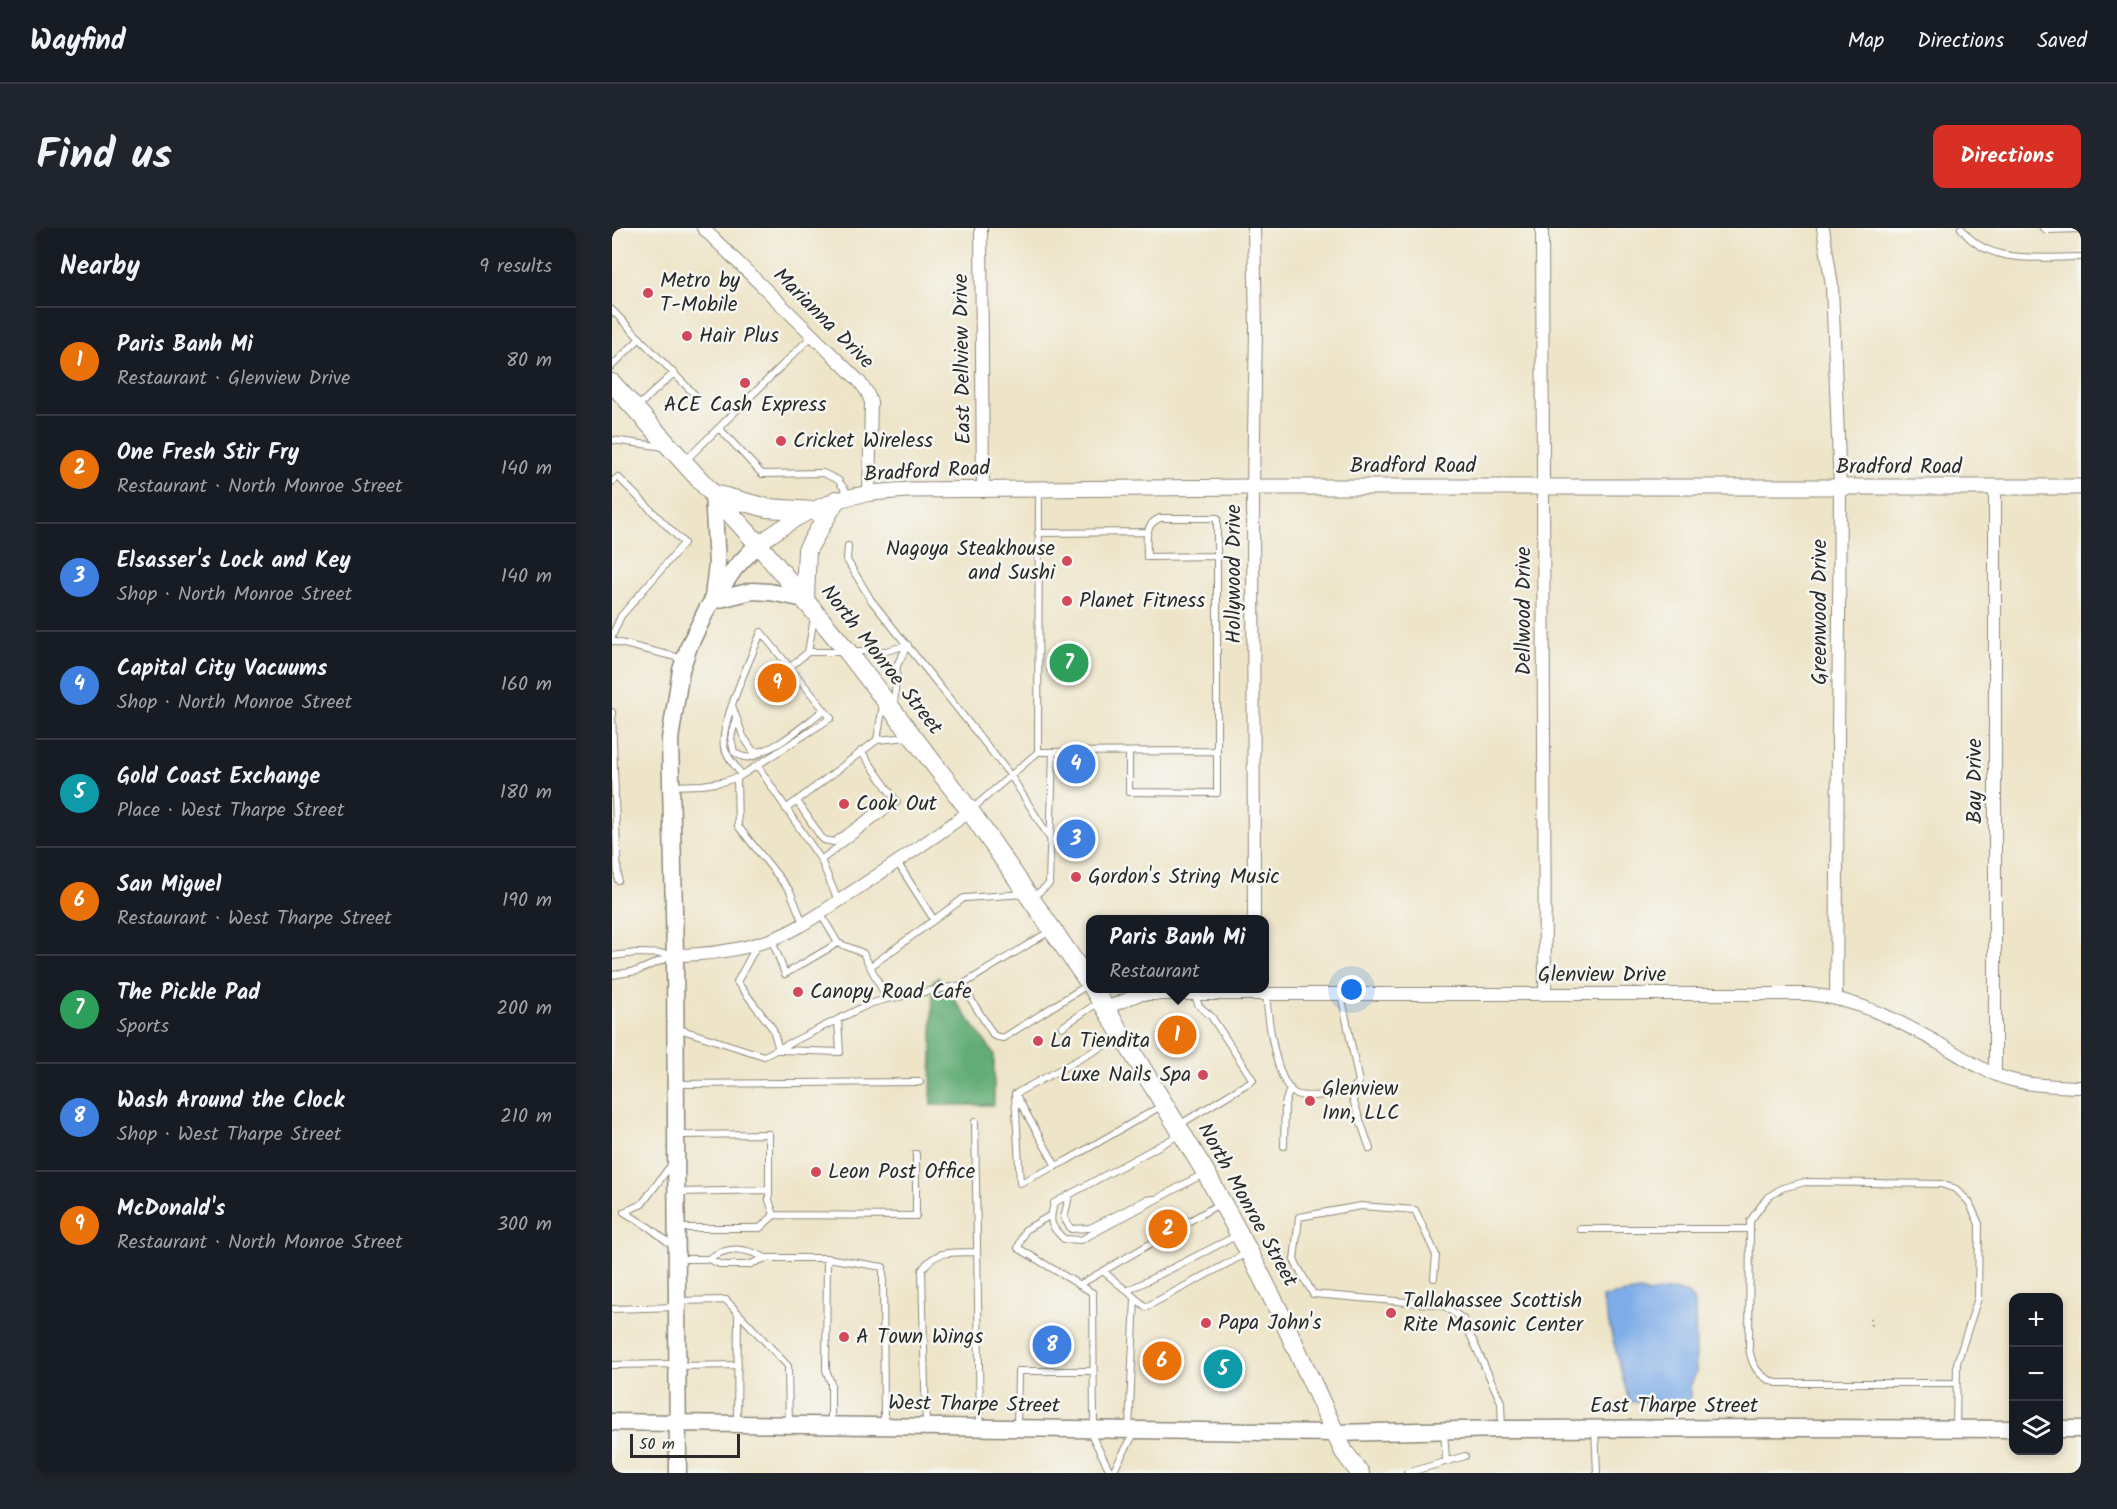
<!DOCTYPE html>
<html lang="en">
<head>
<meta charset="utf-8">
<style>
  :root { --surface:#171b24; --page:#20242c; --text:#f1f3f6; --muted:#9ea1a6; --line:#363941; --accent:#d93025 }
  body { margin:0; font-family:Kalam,sans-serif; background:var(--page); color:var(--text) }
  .controls { position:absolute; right:18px; bottom:18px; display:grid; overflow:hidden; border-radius:12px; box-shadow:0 3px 9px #0003 }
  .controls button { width:54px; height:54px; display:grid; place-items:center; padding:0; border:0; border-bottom:2px solid var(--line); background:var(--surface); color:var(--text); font:30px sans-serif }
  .scale { position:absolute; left:18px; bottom:15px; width:110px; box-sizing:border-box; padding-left:6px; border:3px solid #2b2b2b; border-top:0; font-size:16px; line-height:21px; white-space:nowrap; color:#2b2b2b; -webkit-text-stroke:4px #f6f6f2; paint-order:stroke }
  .you { position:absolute; left:740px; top:762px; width:21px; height:21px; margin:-15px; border:4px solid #fff; border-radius:50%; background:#1a73e8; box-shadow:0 0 0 9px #1a73e833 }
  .badge { display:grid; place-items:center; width:39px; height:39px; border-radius:50%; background:var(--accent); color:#fff; font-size:20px; font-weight:700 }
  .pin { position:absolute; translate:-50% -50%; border:3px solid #fff; box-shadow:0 2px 6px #0006 }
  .popup { position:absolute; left:474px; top:687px; width:183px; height:78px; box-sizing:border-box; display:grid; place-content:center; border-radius:12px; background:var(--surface); filter:drop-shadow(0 2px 4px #0005); font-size:20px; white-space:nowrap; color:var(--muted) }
  .popup b { font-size:22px; color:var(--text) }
  .popup::after { content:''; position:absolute; left:50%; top:100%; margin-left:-12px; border:12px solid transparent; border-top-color:var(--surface) }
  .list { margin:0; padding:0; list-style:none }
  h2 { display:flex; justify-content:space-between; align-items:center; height:78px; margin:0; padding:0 24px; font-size:26px }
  h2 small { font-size:20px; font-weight:400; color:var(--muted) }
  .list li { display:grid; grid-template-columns:39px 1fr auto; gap:18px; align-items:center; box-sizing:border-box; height:108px; padding:0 24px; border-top:2px solid var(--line) }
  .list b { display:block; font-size:22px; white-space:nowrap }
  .list p { margin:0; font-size:20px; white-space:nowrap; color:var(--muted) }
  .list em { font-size:20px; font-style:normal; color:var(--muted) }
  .icon { flex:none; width:33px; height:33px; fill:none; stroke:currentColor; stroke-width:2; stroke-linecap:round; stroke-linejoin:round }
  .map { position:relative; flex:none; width:1469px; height:1245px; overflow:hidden; border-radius:12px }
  header { display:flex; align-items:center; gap:36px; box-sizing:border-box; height:84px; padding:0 30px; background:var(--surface); border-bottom:2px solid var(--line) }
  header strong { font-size:28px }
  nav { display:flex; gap:33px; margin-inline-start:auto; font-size:21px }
  .intro { display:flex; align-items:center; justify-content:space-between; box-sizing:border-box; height:144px; padding:0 36px }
  h1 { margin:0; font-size:42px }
  .button { padding:15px 27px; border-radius:12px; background:var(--accent); color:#fff; font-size:21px; font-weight:700 }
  main { display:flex; gap:36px; padding:0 36px }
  aside { flex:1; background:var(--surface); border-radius:12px; box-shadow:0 3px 9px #0003 }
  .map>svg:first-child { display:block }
  .forest { fill:#62ac75; stroke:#466c50; stroke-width:1.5 }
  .water { fill:#7eace8; stroke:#546c8a; stroke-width:1.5 }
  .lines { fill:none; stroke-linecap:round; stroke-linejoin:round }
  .service-casing { stroke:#8c887a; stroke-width:8 }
  .minor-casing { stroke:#8c887a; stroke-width:14 }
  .tertiary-casing { stroke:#8c887a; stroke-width:17 }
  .secondary-casing { stroke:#8c887a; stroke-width:19 }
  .primary-casing { stroke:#8c887a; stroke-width:20 }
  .path { stroke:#8c887a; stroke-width:2; stroke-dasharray:1.5 4.5; stroke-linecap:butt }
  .service { stroke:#fff; stroke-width:6 }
  .minor { stroke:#fff; stroke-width:12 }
  .tertiary { stroke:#fff; stroke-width:15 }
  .secondary { stroke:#fff; stroke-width:16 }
  .primary { stroke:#fff; stroke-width:18 }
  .poi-dot { fill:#d1495b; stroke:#f6f6f2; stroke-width:2 }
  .labels { text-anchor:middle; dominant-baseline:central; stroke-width:5; stroke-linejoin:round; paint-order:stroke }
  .poi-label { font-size:21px; fill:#2b2b2b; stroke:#f6f6f2; text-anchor:start }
  .street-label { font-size:21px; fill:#2b2b2b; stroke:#f6f6f2 }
</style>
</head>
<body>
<header>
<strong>Wayfind</strong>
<nav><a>Map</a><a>Directions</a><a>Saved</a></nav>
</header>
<div class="intro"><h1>Find us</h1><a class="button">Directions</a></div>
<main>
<aside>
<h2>Nearby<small>9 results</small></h2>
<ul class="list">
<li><span class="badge" style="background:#e8710a">1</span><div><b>Paris Banh Mi</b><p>Restaurant · Glenview Drive</p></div><em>80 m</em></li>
<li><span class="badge" style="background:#e8710a">2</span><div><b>One Fresh Stir Fry</b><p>Restaurant · North Monroe Street</p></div><em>140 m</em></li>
<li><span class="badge" style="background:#3f7fe0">3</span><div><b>Elsasser's Lock and Key</b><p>Shop · North Monroe Street</p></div><em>140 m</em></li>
<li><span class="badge" style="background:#3f7fe0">4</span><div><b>Capital City Vacuums</b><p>Shop · North Monroe Street</p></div><em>160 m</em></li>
<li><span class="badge" style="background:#0f9aa8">5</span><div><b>Gold Coast Exchange</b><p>Place · West Tharpe Street</p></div><em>180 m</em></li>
<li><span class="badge" style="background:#e8710a">6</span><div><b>San Miguel</b><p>Restaurant · West Tharpe Street</p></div><em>190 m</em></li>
<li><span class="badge" style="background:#2e9e5b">7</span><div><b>The Pickle Pad</b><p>Sports</p></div><em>200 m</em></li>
<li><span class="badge" style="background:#3f7fe0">8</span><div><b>Wash Around the Clock</b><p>Shop · West Tharpe Street</p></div><em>210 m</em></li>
<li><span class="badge" style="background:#e8710a">9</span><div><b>McDonald's</b><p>Restaurant · North Monroe Street</p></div><em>300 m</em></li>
</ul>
</aside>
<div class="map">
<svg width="1469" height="1245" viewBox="0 0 1469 1245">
  <rect width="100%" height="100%" fill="#f6f6f2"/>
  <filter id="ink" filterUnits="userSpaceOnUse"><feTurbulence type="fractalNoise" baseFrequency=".0167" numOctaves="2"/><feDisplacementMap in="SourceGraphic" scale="12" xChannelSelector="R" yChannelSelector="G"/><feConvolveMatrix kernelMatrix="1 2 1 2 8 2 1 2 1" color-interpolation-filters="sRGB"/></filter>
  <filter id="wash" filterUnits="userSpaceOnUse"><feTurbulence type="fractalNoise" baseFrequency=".008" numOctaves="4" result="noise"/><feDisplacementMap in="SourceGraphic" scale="24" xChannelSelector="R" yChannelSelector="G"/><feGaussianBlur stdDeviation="1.35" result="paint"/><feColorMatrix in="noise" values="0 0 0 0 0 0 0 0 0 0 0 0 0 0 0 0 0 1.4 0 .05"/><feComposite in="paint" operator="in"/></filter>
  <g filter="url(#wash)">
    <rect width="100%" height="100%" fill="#eee4c8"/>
    <!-- forest -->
    <path class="forest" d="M326 749 382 826V877H319L321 753Z"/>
    <!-- water -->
    <path class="water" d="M1061 1062C1072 1064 1079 1065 1083 1077L1084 1144 1078 1159V1174H1017L990 1069 1028 1063 1034 1065Z"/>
  </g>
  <g filter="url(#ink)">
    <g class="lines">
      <!-- service casing -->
      <g class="service-casing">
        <path id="service" d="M1349 0C1375 38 1429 29 1469 29
          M1431 0 1435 2 1469 1
          M0 82 84 168
          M0 138 28 110
          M24 180 62 145
          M107 200 150 246 211 245 226 252 237 267
          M0 212 53 219
          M73 233 200 108
          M0 254 6 249 72 315 9 388 0 408
          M426 305 535 304
          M236 318 235 332 259 372 399 548 439 612
          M0 413 72 431
          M240 423H274L296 417
          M196 424 202 390
          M178 439 196 424H230
          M120 477 131 508 141 523C159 528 196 493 212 482
          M282 477 285 437 296 417
          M0 484 6 652
          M124 489 119 510 122 524C132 531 138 531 148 525
          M265 512 271 477
          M426 524 427 261
          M517 524V564L605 565C605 473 605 382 605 290H548C531 297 535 313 535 329L605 328
          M145 537 209 632 226 673
          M125 550 126 598 178 663 191 695
          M59 558 90 557 110 554 127 549 219 490 149 404C140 428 107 497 112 519 115 529 124 539 130 547
          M185 573 209 609 212 612 222 614 282 570
          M174 581 265 512 297 509
          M360 581 426 524 605 523
          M209 632 285 574 249 523
          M285 634 322 692
          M421 669 437 656 441 524
          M208 685 226 715 251 725 275 771
          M438 703 350 757 382 808 391 810 477 756
          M160 712 173 746 226 715
          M145 717 125 754 161 801 167 822 228 824 226 792
          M0 728 24 725 60 726
          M259 738 352 670 413 666
          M0 747 25 743 60 728
          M654 766C656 788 663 852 682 865 693 872 725 865 738 863L758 921
          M729 766 747 854 738 863
          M450 799 487 774
          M64 800 152 828 257 776 275 771 350 757
          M65 856 308 854
          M403 866 408 955 454 933 551 877
          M403 866 508 809
          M405 869 444 938
          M363 894 368 1197
          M567 897 641 852 599 788 587 778 582 766
          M569 906 442 975C437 994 438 998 452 1011L469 1012 593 945
          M65 907 157 906V972L162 987
          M672 918 673 876 678 860
          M67 964 157 962
          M457 968 452 990 459 1001 478 1000 534 972 542 971
          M12 984 30 976 59 937
          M12 984 38 1000 61 1018
          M439 987 413 1002 406 1020 481 1065 482 1201
          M65 1000H148L162 987 304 988V926
          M968 1001H1138
          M215 1030 214 1142 219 1155V1197
          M65 1031H96L110 1037H136L154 1030H215L271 1039 272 1198
          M96 1031C117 1017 133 1020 154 1030
          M491 1043 534 1079 635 1025
          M822 1050 824 1027 803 982 749 978 687 989 682 1032 701 1066 831 1077 851 1091 889 1174 890 1201
          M467 1057 607 976
          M515 1063 624 1008
          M66 1073 114 1072 176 1138 177 1196
          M0 1081 64 1079
          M0 1137 65 1136
          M66 1138 126 1137
          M1344 1155H1165C1146 1149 1140 1138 1137 1120L1138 993 1155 970 1170 960 1193 954 1329 956 1344 961 1357 974 1367 996 1366 1070 1345 1135 1344 1201
          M125 1195 126 1085
          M314 1198 310 1042C324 1020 342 1025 365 1024
          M405 1199 406 1143H481
          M517 1201 523 1070
          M983 1201 985 1245
          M832 1203 834 1233
          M478 1204 499 1245
          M500 1245 523 1204
          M795 1245 853 1228"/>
      </g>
      <!-- minor casing -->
      <g class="minor-casing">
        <path id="minor" d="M91 0 247 153 255 164 259 174 257 266
          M369 0 371 261
          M930 0 933 766
          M1211 0 1220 58 1228 260 1224 770
          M1383 259V846
          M642 692 641 259 644 100 642 0
          M63 727C95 727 128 722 158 712 186 702 212 683 237 666 278 639 319 612 358 583
          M494 780 528 766H1196C1248 771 1291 795 1335 820 1355 832 1375 845 1396 851 1420 858 1445 858 1469 859"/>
      </g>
      <!-- tertiary casing -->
      <g class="tertiary-casing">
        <path id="tertiary" d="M146 316C170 299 195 282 223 273 246 265 273 264 297 262L641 259H1469"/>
      </g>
      <!-- secondary casing -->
      <g class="secondary-casing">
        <path id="secondary" d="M101 265 105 336 101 369
          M100 373 140 363 158 364 193 371
          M0 1194 724 1205 890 1201 1196 1200 1402 1201
          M1446 1201H1469
          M66 1245 63 727 58 511 69 442 77 418 95 381 123 340 146 316"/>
      </g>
      <!-- primary casing -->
      <g class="primary-casing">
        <path id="primary" d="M0 155 146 316 236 424 358 583 478 756
          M102 266 155 280 202 283
          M193 371 195 322 224 272
          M481 760 594 945 637 1024 667 1083 732 1224 748 1245"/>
      </g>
      <!-- path -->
      <path class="path" d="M1259 1090V1100"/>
      <!-- service -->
      <use href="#service" class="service"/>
      <!-- minor -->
      <use href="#minor" class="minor"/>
      <!-- tertiary -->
      <use href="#tertiary" class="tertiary"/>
      <!-- secondary -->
      <use href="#secondary" class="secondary"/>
      <!-- primary -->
      <use href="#primary" class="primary"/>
    </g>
  </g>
  <!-- markers -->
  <g class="poi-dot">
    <circle cx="36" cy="65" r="6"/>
    <circle cx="75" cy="108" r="6"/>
    <circle cx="133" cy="155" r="6"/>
    <circle cx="169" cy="213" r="6"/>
    <circle cx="455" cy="333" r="6"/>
    <circle cx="455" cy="373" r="6"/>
    <circle cx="232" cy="576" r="6"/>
    <circle cx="464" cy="649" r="6"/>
    <circle cx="186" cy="764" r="6"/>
    <circle cx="426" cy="813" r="6"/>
    <circle cx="591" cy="847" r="6"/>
    <circle cx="698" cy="873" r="6"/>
    <circle cx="204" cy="944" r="6"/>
    <circle cx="779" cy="1085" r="6"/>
    <circle cx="594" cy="1095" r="6"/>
    <circle cx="232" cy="1109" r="6"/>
  </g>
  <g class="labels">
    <!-- poi labels -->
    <g class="poi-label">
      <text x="48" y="53">Metro by<tspan x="48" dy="24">T-Mobile</tspan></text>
      <text x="87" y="108">Hair Plus</text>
      <text x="133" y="177" text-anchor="middle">ACE Cash Express</text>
      <text x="181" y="213">Cricket Wireless</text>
      <text x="443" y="321" text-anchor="end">Nagoya Steakhouse<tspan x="443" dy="24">and Sushi</tspan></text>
      <text x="467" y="373">Planet Fitness</text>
      <text x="244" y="576">Cook Out</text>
      <text x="476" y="649">Gordon's String Music</text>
      <text x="198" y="764">Canopy Road Cafe</text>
      <text x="438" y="813">La Tiendita</text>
      <text x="579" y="847" text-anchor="end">Luxe Nails Spa</text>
      <text x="710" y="861">Glenview<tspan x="710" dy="24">Inn, LLC</tspan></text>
      <text x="216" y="944">Leon Post Office</text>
      <text x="791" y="1073">Tallahassee Scottish<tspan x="791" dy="24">Rite Masonic Center</tspan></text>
      <text x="606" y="1095">Papa John's</text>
      <text x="244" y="1109">A Town Wings</text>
    </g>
    <!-- street labels -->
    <g class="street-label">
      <text transform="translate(211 91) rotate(45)">Marianna Drive</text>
      <text transform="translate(351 131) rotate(-91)">East Dellview Drive</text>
      <text x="801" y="238">Bradford Road</text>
      <text x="1287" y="239">Bradford Road</text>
      <text transform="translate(315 244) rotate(-3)">Bradford Road</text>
      <text transform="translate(622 346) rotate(-90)">Hollywood Drive</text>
      <text transform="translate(912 383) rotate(-90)">Dellwood Drive</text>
      <text transform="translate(1208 384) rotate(-90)">Greenwood Drive</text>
      <text transform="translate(269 432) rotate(52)">North Monroe Street</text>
      <text transform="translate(1363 553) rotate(-90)">Bay Drive</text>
      <text x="990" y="747">Glenview Drive</text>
      <text transform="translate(635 977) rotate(61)">North Monroe Street</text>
      <text transform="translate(362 1177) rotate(1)">West Tharpe Street</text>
      <text x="1062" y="1178">East Tharpe Street</text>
    </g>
  </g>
</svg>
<div class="controls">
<button>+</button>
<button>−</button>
<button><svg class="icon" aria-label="layers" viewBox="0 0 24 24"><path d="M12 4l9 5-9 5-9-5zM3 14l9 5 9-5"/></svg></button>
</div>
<div class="scale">50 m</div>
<div class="you"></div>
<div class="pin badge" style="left:565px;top:807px;background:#e8710a">1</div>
<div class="popup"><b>Paris Banh Mi</b>Restaurant</div>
<div class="pin badge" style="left:556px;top:1001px;background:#e8710a">2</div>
<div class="pin badge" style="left:464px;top:611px;background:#3f7fe0">3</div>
<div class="pin badge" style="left:464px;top:536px;background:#3f7fe0">4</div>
<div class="pin badge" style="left:611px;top:1141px;background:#0f9aa8">5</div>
<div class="pin badge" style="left:550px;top:1133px;background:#e8710a">6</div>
<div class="pin badge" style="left:457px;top:435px;background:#2e9e5b">7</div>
<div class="pin badge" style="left:440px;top:1117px;background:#3f7fe0">8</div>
<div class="pin badge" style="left:165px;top:455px;background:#e8710a">9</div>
</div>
</main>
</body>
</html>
